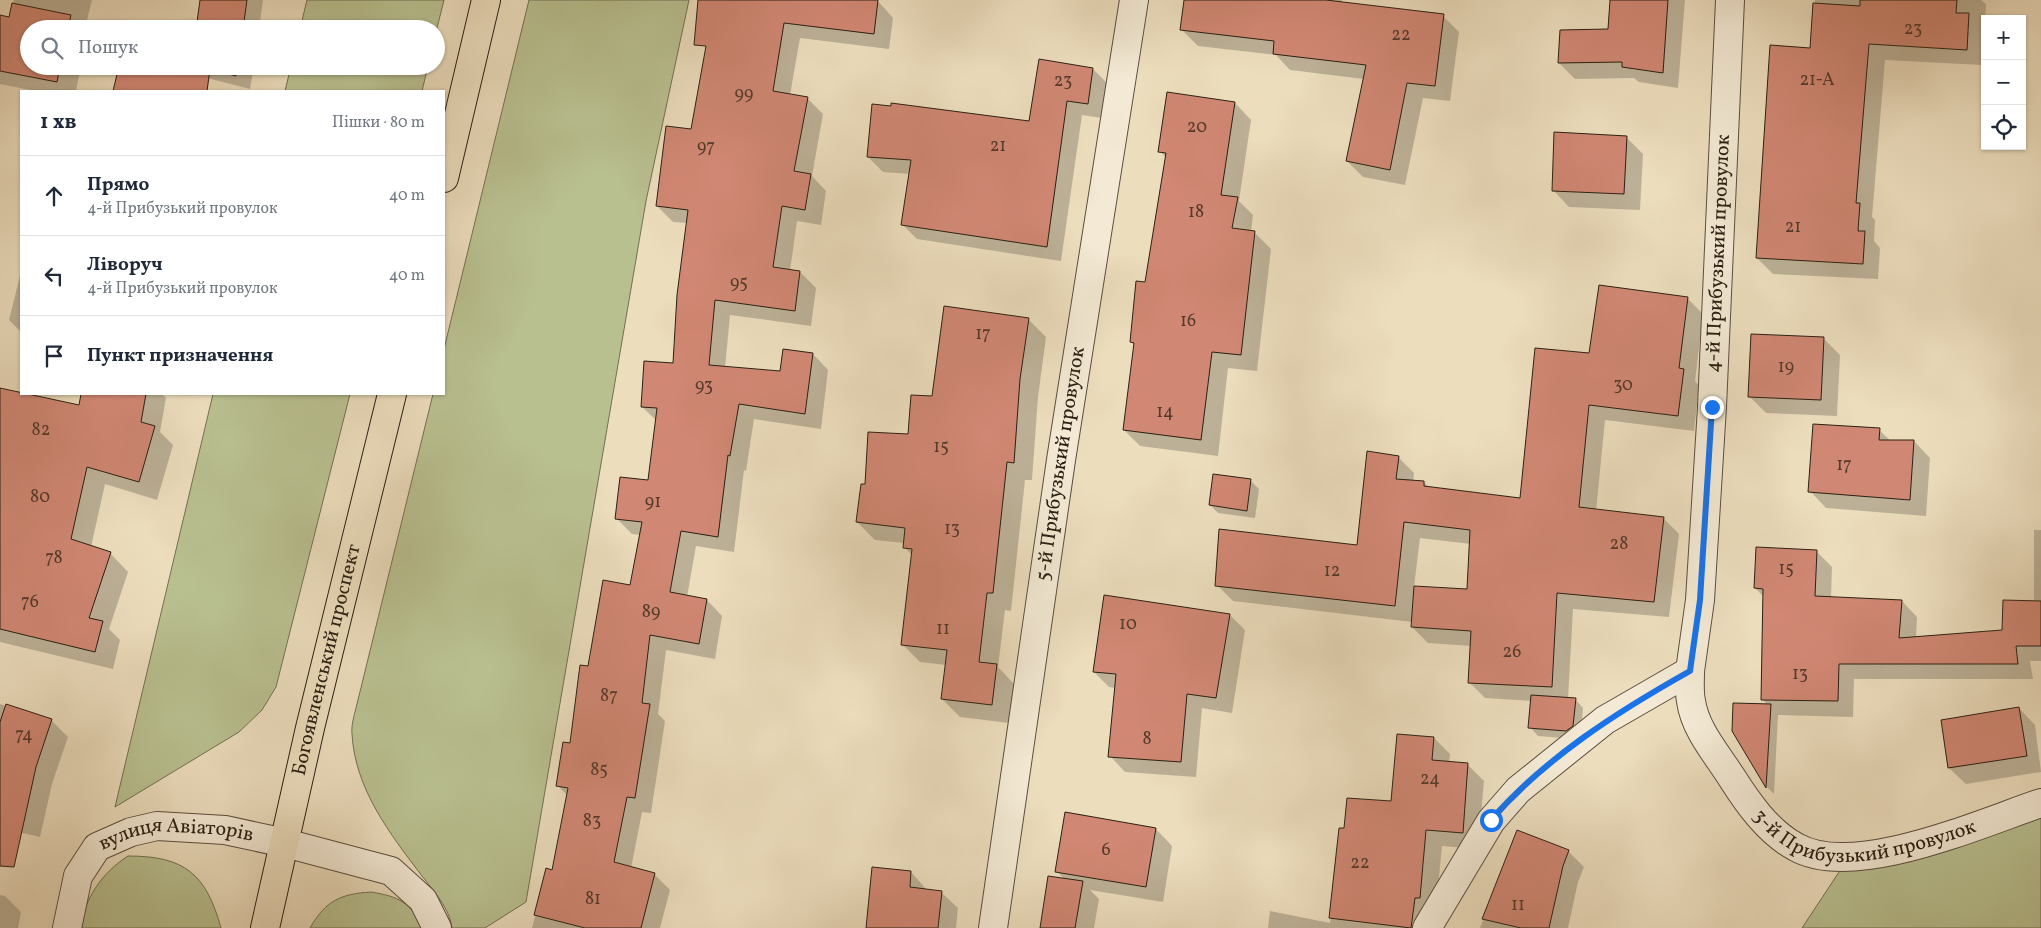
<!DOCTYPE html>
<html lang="uk">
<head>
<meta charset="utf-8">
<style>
  :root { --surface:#fff; --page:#f2f2f3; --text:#1f2937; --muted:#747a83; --line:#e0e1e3 }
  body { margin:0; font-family:Vollkorn,serif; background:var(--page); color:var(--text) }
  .controls { position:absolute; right:15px; top:15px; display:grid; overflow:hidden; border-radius:0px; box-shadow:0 1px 4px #0004 }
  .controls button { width:45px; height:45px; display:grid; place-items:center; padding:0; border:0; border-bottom:1px solid var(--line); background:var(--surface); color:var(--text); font:25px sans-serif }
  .stop { position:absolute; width:15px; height:15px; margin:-11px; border:4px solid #1a73e8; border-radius:50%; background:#fff }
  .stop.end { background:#1a73e8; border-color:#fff; box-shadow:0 1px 5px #0008 }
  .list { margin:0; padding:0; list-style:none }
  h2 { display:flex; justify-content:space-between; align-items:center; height:65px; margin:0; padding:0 20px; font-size:21px }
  h2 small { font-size:16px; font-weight:400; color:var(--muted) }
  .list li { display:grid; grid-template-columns:32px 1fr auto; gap:15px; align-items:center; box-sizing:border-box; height:80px; padding:0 20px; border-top:1px solid var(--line) }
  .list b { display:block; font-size:19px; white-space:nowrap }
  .list p { margin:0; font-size:16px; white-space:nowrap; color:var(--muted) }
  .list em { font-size:16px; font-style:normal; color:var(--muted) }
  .icon { flex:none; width:28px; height:28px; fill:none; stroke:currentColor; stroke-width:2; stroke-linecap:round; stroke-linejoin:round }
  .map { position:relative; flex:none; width:2041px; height:928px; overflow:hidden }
  .search { position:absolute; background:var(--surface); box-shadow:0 1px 4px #0004; left:20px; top:20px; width:425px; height:55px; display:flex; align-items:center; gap:12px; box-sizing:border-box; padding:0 18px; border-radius:28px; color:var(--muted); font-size:19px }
  .panel { position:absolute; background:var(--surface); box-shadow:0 1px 4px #0004; left:20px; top:90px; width:425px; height:305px; border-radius:0px }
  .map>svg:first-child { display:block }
  .green { fill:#b9c090; stroke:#727052 }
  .shadow { fill:#0003; fill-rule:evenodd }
  .building { fill:#d08773; stroke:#2a2013 }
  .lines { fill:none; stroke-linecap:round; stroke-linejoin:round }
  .minor-casing { stroke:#5a4f3e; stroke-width:30 }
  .major-casing { stroke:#2a2013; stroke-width:30 }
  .minor { stroke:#f3e9d4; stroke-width:28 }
  .major { stroke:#ecddbd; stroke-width:28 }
  .route { stroke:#1a73e8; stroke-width:6 }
  .labels { text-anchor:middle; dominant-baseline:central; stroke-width:4; stroke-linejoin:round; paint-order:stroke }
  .number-label { font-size:18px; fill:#543a2b }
  .street-label { font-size:20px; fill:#2a2013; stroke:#f3e9d4 }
</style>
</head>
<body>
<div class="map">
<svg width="2041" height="928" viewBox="0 0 2041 928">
  <rect width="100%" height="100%" fill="#ecddbd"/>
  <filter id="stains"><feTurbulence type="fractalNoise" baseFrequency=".004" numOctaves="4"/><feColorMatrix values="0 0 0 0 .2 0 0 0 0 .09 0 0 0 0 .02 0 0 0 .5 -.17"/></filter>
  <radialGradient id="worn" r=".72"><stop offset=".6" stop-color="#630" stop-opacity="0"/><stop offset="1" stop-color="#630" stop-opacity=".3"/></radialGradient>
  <!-- green -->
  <path class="green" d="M307 0H444L436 32V29H300Z
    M529 0H689L646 201 526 902 485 928H452C450 909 433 890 422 876 390 834 355 789 352 734 351 726 354 716 356 708L433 394H444V349Z
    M291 66H428L422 91H285Z
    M213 394H350L276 687 262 710 239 732 115 807Z
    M2041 813V928H1802L1843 866Z
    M128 856C185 856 206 874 221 928H81C84 898 103 872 128 856Z
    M371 892C401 897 408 902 425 928H310C326 900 341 894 371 892Z"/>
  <!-- shadow -->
  <path class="shadow" d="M14 0H92L86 24 89 29H29V66H81L76 91H36L0 84V17L10 19Z
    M202 0H263L259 29H197Z
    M719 0H877L893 18 889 49 800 38 790 95 807 98 823 114 812 176 826 191 821 225 797 221 790 271 800 272 816 288 811 326 730 315 725 368 781 372 813 354 828 370 821 429 754 419 746 471 744 470 734 552 696 546 687 597 707 600 722 616 715 659 666 650 658 714 665 721 651 813 642 812 631 868 654 874 670 890 660 928H532L547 870 553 871 568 796 557 785 571 745 589 668 631 586 641 535 632 534 616 518 649 482 657 421 642 407 674 364 688 223 673 222 657 206 692 130Z
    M1185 0H1342L1341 3 1443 16 1459 32 1450 101 1423 98 1405 185 1363 177 1347 161 1364 79 1290 70 1276 55 1198 46 1182 30Z
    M1611 0H1685L1678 88 1639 82 1634 78 1575 79 1559 63 1609 31Z
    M1815 0H1981L1986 4 1982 65 1885 60 1872 217 1875 220 1874 241 1880 248 1878 279 1773 274 1757 258 1811 49Z
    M195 66H254L250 89 207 78Z
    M1093 69 1108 84 1102 118 1082 115 1061 261 917 239 902 224 910 174 883 172 868 157 1030 123Z
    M1169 93 1235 103 1251 120 1239 201 1253 215 1251 232H1254L1271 249 1257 371 1228 368 1218 456 1140 446 1124 430 1135 345 1131 342 1146 283 1166 158 1160 151Z
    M1626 137 1643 154 1640 210 1569 207 1553 190Z
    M20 276 21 277V332L9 320Z
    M1687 298 1703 314 1695 381 1699 386 1694 431 1605 420 1596 511 1663 518 1679 534 1669 617 1573 609 1568 699H1575L1583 708 1581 734 1575 739 1538 736 1530 727 1532 701 1485 698 1469 682 1471 646 1428 643 1412 627V622L1233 601 1217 585 1358 547 1398 457 1414 473 1413 482H1424L1429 488 1521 499 1590 354ZM1420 538 1471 544 1468 590 1414 587Z
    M1028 319 1046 337 1038 397 1032 480H1025L1011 611 1005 610 998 667 1014 684 1009 723 960 717 942 699 946 665 920 662 902 644 912 555 904 547V543L875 540 857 522 866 485 909 436 933 398Z
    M1823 338 1840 355 1837 416 1766 413 1749 396Z
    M0 389 80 406 83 394H162L166 398 160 432 173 445 157 500 105 484 91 547 110 553 128 572 109 629 120 640 113 669 0 642Z
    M1879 430 1891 441H1914L1930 458 1926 516 1826 508 1810 491Z
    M1214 475 1251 481 1259 489 1255 518 1218 513 1210 505Z
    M2034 530H2041V661H2030L2033 679H1854L1853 717 1778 715 1774 794 1767 787 1733 731 1769 706 1763 700 1764 597 1755 588 1816 551 1832 567 1831 598 1902 601 1917 617 1916 638 2004 631 2034 602Z
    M1230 615 1245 630 1232 713 1202 708 1196 777 1125 772 1110 756 1116 688 1109 687 1094 672Z
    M0 704 52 721 68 737 52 784 40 837 1 828 0 831Z
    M2019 708 2035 725 2041 772 1966 784 1949 768 1942 721Z
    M1434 738 1450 754 1449 763 1468 765 1484 781 1478 849 1442 846 1434 928H1268L1270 911 1330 923 1340 829H1345L1392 803Z
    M1156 829 1172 846 1163 902 1090 890 1099 899 1094 928H1041L1065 880 1057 871Z
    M1518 832 1569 852 1584 867 1578 882 1568 928H1480Z
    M911 872 927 890 941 892 958 908 956 928H868Z
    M0 895 5 896 21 912 18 928H0Z"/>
  <!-- building -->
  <path class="building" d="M200 0H247L243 29H196Z
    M698 0H878L874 34 784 23 773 91 808 97 794 171 811 174 805 210 782 206 773 267 800 271 795 311 715 300 709 365 780 371 783 349 813 353 805 414 739 404 730 456 728 455 718 537 681 531 670 592 707 599 699 644 650 635 642 703 650 704 635 798 627 797 614 862 655 873 641 928H585L534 915 546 868 552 870 568 788 556 786 563 742 570 743 580 665 588 666 603 580 630 585 642 522 615 519 620 477 648 480 657 408 641 407 644 361 673 363 677 295 688 210 656 206 666 126 691 129 706 46 694 45Z
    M1184 0H1326L1444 14 1435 86 1407 83 1390 170 1346 161 1366 65 1273 54 1274 41 1180 30Z
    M1610 0H1668L1663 73 1622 67V62L1558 63 1560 30 1608 29Z
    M1860 0H1957L1956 13H1969L1967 50 1869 44 1856 203H1860L1858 231H1865L1863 264 1756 258 1770 45 1810 48 1813 3 1860 6Z
    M12 3 71 15 68 29H29V66H60L57 82 0 71V15L9 17Z
    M1039 59 1093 68 1088 104 1067 101 1047 247 901 225 911 160 867 157 872 104 891 106V103L1029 121Z
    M119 66H237L236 76 210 69 207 91H113Z
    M1167 92 1235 102 1221 195 1238 197 1232 228 1255 231 1241 355 1212 352 1201 440 1123 430 1134 343 1130 342 1136 281 1145 282 1166 153 1158 152Z
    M1554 132 1627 136 1624 194 1552 191Z
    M1599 285 1688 297 1679 368 1684 369 1678 416 1589 405 1579 507 1664 517 1654 602 1557 593 1552 687 1468 683 1471 631 1411 627 1414 586 1467 589 1470 530 1404 522 1395 606 1215 586 1219 529 1357 545 1367 451 1399 456 1396 479 1424 481V486L1520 498 1535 348 1589 353Z
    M944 306 1029 318 1020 379 1014 463 1007 462 993 593H987L979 662 997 664 992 705 941 699 947 650 901 645 912 549 903 548 905 528 856 522 861 484H865L868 432 908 434 911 395 932 396Z
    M1751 334 1824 337 1821 400 1748 397Z
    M0 388 79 405 81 394H146L141 422 155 426 139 482 87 467 71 539 111 552 89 618 103 621 95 652 0 629Z
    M1813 424 1880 428 1879 440H1914L1910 500 1808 492Z
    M1213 474 1251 479 1247 511 1209 505Z
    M1756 547 1817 550 1815 596 1902 600 1899 638 2002 630 2003 600 2041 601V646H2016L2018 664H1839L1838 701 1761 700 1763 589 1754 588Z
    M1104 595 1230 614 1216 698 1187 694 1181 762 1108 757 1116 674 1093 672Z
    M1531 695 1576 698 1573 726 1566 731 1528 728Z
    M1733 703 1771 704 1766 788 1732 731Z
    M6 704 52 719 36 767 14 867 0 866V722Z
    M2019 707 2027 756 1948 768 1941 720Z
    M1397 734 1434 737 1432 760 1468 763 1463 833 1426 830 1420 898H1415L1411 928 1329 918 1339 828H1344L1347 798 1391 801Z
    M1065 812 1156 828 1146 887 1055 872Z
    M1517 830 1569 850 1563 866 1549 928H1521L1482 919Z
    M872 867 911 871 910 887 942 891 938 928H866Z
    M1048 876 1083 881 1075 928H1040Z"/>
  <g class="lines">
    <!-- minor casing -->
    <g class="minor-casing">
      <g id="minor">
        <path id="s1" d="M1690 671C1690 681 1689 692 1691 701 1695 730 1717 754 1732 778 1748 803 1768 832 1796 847 1854 880 1981 823 2041 803"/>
        <path id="s2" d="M67 928 78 876 97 847 131 832 157 826 225 830 285 843 391 871 423 900 437 928"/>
        <path id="s3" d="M993 928 1061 460 1134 0"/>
        <path id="s4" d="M1427 928 1491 821 1518 790 1605 720 1690 671 1700 600 1712 407 1730 0"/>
      </g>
    </g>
    <!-- major casing -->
    <g class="major-casing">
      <g id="major">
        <path d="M444 178 486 0"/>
        <path id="s5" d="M265 928 310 728 392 394"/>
      </g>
    </g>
    <!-- minor -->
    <use href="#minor" class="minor"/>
    <!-- major -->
    <use href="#major" class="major"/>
  </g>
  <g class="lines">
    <!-- route -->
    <path class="route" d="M1491 820C1546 757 1617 712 1690 671L1700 600 1712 407"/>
  </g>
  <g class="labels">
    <!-- number labels -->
    <g class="number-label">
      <text x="1913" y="29">23</text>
      <text x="1401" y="35">22</text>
      <text x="1817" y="80">21-А</text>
      <text x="1063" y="81">23</text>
      <text x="744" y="94">99</text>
      <text x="1197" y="127">20</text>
      <text x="998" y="146">21</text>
      <text x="706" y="147">97</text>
      <text x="1196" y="212">18</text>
      <text x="1793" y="227">21</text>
      <text x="739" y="283">95</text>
      <text x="1188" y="321">16</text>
      <text x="983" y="334">17</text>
      <text x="1786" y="367">19</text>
      <text x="1623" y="385">30</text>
      <text x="704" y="386">93</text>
      <text x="1165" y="412">14</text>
      <text x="41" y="430">82</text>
      <text x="941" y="447">15</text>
      <text x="1844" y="465">17</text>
      <text x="40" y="497">80</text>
      <text x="653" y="502">91</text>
      <text x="952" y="529">13</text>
      <text x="1619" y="544">28</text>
      <text x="54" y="558">78</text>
      <text x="1786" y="569">15</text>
      <text x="1332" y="571">12</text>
      <text x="30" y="602">76</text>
      <text x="651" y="612">89</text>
      <text x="1128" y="624">10</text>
      <text x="943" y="629">11</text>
      <text x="1512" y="652">26</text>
      <text x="1800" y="674">13</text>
      <text x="609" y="696">87</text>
      <text x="24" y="735">74</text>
      <text x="1147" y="739">8</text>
      <text x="599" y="770">85</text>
      <text x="1430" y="779">24</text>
      <text x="592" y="821">83</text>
      <text x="1106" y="850">6</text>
      <text x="1360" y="863">22</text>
      <text x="593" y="899">81</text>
      <text x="1518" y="905">11</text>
    </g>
    <!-- street labels -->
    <g class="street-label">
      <text stroke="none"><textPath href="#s4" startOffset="794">4-й Прибузький провулок</textPath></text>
      <text stroke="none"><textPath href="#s3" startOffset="469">5-й Прибузький провулок</textPath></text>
      <text stroke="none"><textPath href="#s5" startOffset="275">Богоявленський проспект</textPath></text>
      <text stroke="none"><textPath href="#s1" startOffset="279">3-й Прибузький провулок</textPath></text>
      <text stroke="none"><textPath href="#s2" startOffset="170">вулиця Авіаторів</textPath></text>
    </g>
  </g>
  <rect width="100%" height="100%" filter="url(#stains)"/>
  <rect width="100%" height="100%" fill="url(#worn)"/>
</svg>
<div class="controls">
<button>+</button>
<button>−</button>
<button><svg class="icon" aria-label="locate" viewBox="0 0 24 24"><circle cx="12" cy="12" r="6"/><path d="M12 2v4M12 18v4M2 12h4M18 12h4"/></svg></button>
</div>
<div class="stop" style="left:1491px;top:820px"></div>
<div class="stop end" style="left:1712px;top:407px"></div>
<div class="search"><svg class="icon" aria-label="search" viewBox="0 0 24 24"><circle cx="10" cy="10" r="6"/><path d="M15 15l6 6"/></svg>Пошук</div>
<section class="panel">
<h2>1 хв<small>Пішки · 80 m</small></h2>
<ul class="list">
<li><svg class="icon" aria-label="ahead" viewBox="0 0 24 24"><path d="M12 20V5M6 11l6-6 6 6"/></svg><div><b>Прямо</b><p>4-й Прибузький провулок</p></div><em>40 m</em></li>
<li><svg class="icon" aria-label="left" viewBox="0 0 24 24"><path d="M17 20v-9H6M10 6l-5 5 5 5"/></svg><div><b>Ліворуч</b><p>4-й Прибузький провулок</p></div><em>40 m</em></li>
<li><svg class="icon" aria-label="arrive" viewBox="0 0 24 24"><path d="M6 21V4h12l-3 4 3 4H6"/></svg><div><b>Пункт призначення</b></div></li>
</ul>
</section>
</div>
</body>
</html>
